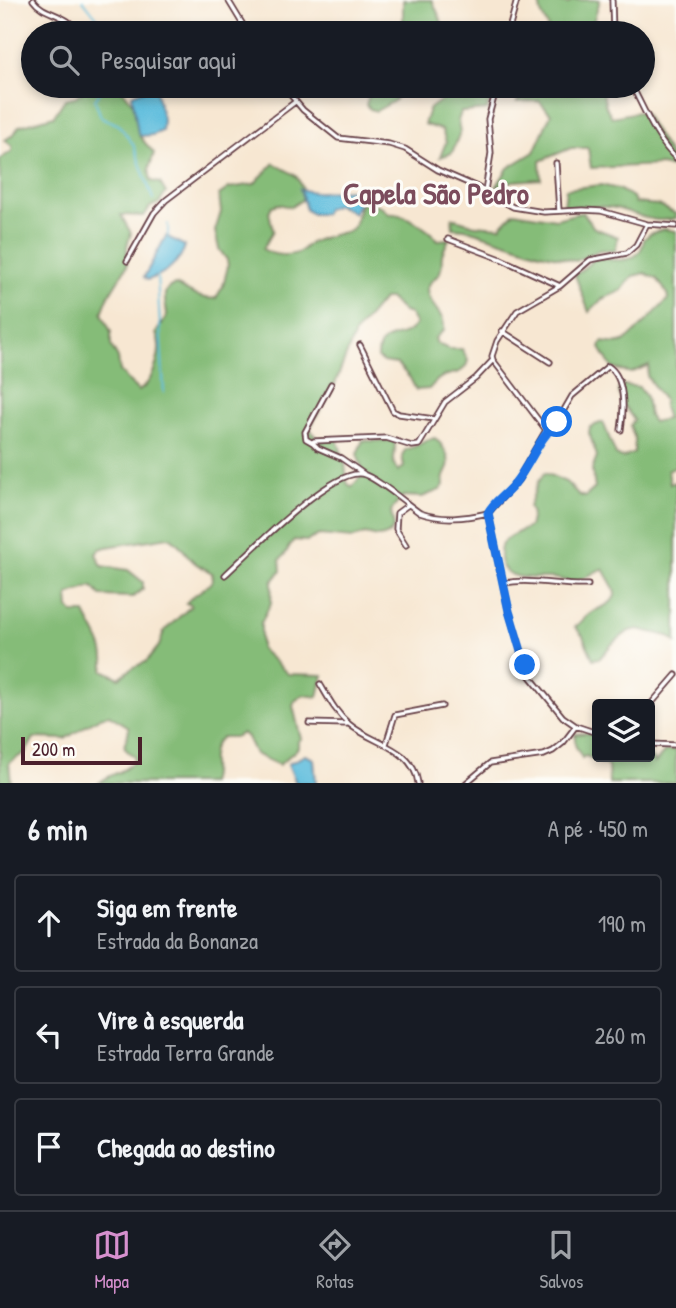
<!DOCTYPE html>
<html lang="pt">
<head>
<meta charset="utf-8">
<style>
  :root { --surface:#171b24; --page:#242831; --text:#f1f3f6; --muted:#9ea1a6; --line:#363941; --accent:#d690ce }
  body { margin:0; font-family:"Patrick Hand",sans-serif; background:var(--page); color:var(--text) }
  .controls { position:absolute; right:21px; bottom:21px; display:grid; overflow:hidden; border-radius:7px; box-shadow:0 4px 10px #0003 }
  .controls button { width:63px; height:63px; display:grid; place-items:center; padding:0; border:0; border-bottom:2px solid var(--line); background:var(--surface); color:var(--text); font:35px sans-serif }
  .scale { position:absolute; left:21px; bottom:18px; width:121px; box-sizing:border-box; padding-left:7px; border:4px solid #4a1f2b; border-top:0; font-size:19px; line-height:24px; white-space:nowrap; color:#4a1f2b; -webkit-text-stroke:5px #fdfcf7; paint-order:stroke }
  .stop { position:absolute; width:21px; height:21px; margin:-16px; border:5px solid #1a73e8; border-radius:50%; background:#fff }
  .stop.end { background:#1a73e8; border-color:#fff; box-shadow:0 2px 7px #0008 }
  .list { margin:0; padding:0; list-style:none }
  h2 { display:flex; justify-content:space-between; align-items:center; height:91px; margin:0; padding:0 28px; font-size:30px }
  h2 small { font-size:23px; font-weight:400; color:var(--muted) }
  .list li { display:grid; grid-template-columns:46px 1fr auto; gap:21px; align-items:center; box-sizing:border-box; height:98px; margin:0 14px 14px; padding:0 14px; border:2px solid var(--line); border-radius:7px }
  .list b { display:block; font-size:26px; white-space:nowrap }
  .list p { margin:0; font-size:23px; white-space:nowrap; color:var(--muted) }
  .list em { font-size:23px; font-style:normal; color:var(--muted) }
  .icon { flex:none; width:38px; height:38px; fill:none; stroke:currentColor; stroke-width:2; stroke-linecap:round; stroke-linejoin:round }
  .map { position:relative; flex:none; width:676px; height:783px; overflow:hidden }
  .search { position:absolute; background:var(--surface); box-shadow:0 4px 10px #0003; left:21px; right:21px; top:21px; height:77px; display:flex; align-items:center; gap:18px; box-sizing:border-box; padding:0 24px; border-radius:38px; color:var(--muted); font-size:26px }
  .sheet { height:427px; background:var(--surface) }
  nav { display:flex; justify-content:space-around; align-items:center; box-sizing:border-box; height:98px; border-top:2px solid var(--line); background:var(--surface); font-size:19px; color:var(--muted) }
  nav a { display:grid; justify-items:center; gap:4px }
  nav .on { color:var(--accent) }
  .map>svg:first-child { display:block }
  .forest { fill:#85bc78; stroke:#686e52; stroke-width:2; fill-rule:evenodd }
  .water { fill:#5ebddd; stroke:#546e84; stroke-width:2 }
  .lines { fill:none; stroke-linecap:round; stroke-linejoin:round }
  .stream { stroke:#5ebddd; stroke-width:2 }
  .minor-casing { stroke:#643d44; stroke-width:7 }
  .minor { stroke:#fff; stroke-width:3.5 }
  .route { stroke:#1a73e8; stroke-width:9 }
  .labels { text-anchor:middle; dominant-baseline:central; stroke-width:6; stroke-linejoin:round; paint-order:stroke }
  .district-label { font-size:30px; font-weight:bold; fill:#7b4c5c; stroke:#fdfcf7 }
</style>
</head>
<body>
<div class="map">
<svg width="676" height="783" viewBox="0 0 676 783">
  <rect width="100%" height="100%" fill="#fdfcf7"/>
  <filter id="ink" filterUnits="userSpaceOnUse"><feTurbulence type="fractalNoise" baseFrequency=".0143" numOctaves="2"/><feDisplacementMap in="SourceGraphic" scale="14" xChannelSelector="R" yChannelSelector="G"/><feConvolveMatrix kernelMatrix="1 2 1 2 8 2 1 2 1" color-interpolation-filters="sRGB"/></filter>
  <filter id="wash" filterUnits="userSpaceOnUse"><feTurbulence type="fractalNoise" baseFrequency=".00686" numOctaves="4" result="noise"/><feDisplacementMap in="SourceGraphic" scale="28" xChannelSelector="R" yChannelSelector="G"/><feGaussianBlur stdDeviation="1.57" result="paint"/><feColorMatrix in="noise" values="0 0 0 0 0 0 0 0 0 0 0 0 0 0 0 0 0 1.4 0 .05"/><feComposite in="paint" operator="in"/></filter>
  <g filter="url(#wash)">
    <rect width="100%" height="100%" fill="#f7e7d2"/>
    <!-- forest -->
    <path class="forest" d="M403 0H432L441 20 443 33H403Z
      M551 0 568 4 572 0H600L590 33H545L548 27 541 13 539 1Z
      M91 86H119L136 107 140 137 154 153 149 169 151 181 160 183 166 193 159 203 150 207 144 216 121 215 131 233 127 246V266L109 295 102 313 111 332V346L118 358 120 371 138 391C151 386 160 358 159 345 159 341 157 337 156 333L167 316C167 303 158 288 176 285 187 291 203 301 216 298L223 286 228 266 227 260 219 249 215 231 221 212 219 195 229 188 254 184 274 163C298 179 294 167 306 197L291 207 278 204 272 206 269 212 273 231 263 249C272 256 292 257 301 251 304 248 306 245 310 243 322 237 335 234 349 231L354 226 361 204 367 201 380 206 389 214C404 212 428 229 438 240L449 239C447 244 443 250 442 255 441 261 443 266 440 272 437 279 427 281 427 289 427 306 446 312 444 330L435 338 437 344 449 349H462L468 360C465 375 453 372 442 377 436 380 433 385 429 389L416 390 410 378 397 364 383 362 378 358C378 328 402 344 416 324L410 314 404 312 390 299H383L355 333 335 384 310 428 316 438 337 439 345 463 347 483 352 487C367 469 364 475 357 454L363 440C375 443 384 439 394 441 398 452 389 461 398 471L404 467 402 455 406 449C417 448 423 440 435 438 442 444 451 457 448 467 446 475 442 475 444 485L440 490 422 497 403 496 391 511 394 527 390 533 384 536 378 537 365 534 353 538 319 535 307 541 294 540C288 546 287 554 280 560L281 571 272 582 271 603 261 623V649L288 674 323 675 318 697 303 695 295 701 293 706 301 739 298 741V748L279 765 255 754 247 737 242 733 236 737H222C204 753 217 766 210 783H99C110 773 126 773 134 760V756C116 745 129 742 129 727L109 715 100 717 65 739 34 738 26 752 9 763 11 783H0V159L12 151V146L5 140 14 134 19 126 54 116 65 99 75 97ZM169 537C180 542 184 553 193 561 198 566 206 569 212 573L213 580C205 590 194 593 186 603L191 605 190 607 164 631 159 646 146 662 134 667 119 678 103 670C109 649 93 631 85 613H73L69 608 68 595 92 586 101 596 133 597 143 589V582L128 570 102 566 96 554 100 549 106 547Z
      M372 86H406L394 101 376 111 370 109 366 105Z
      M461 86H492L487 110 461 112 458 121 460 132 452 153 440 157 446 142 442 130 424 124 429 109Z
      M525 86H601L606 107 612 117 643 111 671 157 676 160V169L661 165 591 168 588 148H571L540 161 541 179 513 181 496 187 508 168 534 152 551 114 539 101 517 102Z
      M601 185 618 189 633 197 635 203 659 205 676 214V218C654 225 636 213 615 208 599 205 580 207 564 206L566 189Z
      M514 212 556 219 583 212 594 228 618 237 615 251 600 250 576 261 540 253 465 229 453 228 452 218 475 225 500 227Z
      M664 229 676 231V466L668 470 670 484 676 482V642L668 636 638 629 629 631 612 644 600 658 593 659 583 636 575 627C581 622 587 615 594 611 605 605 613 605 616 592L603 569C592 571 584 582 573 582 566 582 559 578 552 578 534 577 499 583 500 555 500 549 501 543 505 540 512 534 522 531 529 527L532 514 529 507 538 482 545 473 566 482 579 495 585 497 595 488 592 469 597 456 589 433 590 427 603 422 616 455 622 458 634 453 635 439 630 426 634 420 622 403 618 390 622 385 639 387 646 397 649 416 653 422 667 419 663 407 664 401 647 376 649 365 631 373 612 368 600 348 602 342C608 343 617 345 624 342 627 341 665 303 668 299L667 293 657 279 645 273 633 276 621 291 602 299 589 312 575 275 597 257C617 262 641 264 644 239L650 234Z
      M588 733 597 734V757L650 756 655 763 665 751 676 750V783H609L608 766C599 763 593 758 585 756L582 758 575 745V734Z"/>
    <!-- water -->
    <path class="water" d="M155 88 163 119 162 131 153 135 141 136 138 134 132 95 144 90Z
      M300 189C321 197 343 187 364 191L354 213 338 205 327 208 324 214H313L306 210Z
      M166 236 185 246C181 262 162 276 147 280L144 277Z
      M305 755 314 759 316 783H296L288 764Z"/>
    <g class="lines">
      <!-- stream -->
      <path class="stream" d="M83 0 109 33
        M104 86 95 100 101 117 119 125 133 144 153 199
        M168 224V236
        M157 275 164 393"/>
    </g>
  </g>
  <g filter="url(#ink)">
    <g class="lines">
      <!-- minor casing -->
      <g class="minor-casing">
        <path id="minor" d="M33 0C44 16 69 13 78 33
          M228 0 248 33
          M612 0 613 33
          M508 33 517 0
          M283 86 303 110 338 138 389 144 405 149 438 170 477 187 513 207 544 212 583 210 601 211 647 224 676 226
          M632 86C643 107 658 143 676 158
          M556 163 559 211
          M485 191 491 153 488 119 497 86
          M448 239 501 259 560 286
          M127 261 154 213 166 200 295 102
          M502 331 550 362
          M360 345 393 411 399 414 434 419
          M546 430 557 422 572 396 608 366C626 378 624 411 621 430
          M313 443 306 439 305 432 331 384
          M364 474 341 458 318 448 313 443 314 441 386 438 412 446 419 445 445 402 476 378 493 360
          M488 513 518 480 546 430 493 360 492 356 497 341 517 311 560 286 590 260 627 253 636 245 647 224
          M488 513 509 611 528 674 563 717 576 726 597 733
          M406 545 396 529 397 513 408 505
          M225 575C249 553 332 468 362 474 376 477 407 504 420 513 443 521 465 518 488 513
          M504 583C533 578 559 586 588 585
          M320 684C329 699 336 713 349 724 372 744 413 747 418 783
          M650 705 676 675
          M309 723 347 724
          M386 744 395 715 442 706
          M650 744 676 745
          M466 783 490 763 544 755 553 751 563 743 576 726"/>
      </g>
      <!-- minor -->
      <use href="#minor" class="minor"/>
    </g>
  </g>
  <g class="lines" filter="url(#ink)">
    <!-- route -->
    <path class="route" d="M525 665 509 611 488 513C494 501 507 494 515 483 531 463 538 439 557 422"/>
  </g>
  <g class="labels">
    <!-- district labels -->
    <g class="district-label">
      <text x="436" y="193">Capela São Pedro</text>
    </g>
  </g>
</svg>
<div class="controls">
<button><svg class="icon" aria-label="layers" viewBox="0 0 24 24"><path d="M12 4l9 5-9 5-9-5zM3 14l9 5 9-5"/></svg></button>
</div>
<div class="scale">200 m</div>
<div class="stop" style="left:557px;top:422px"></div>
<div class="stop end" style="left:525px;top:665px"></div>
<div class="search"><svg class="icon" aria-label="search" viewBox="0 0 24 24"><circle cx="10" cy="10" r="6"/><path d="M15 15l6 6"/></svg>Pesquisar aqui</div>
</div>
<section class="sheet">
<h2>6 min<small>A pé · 450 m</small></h2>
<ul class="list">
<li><svg class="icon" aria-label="ahead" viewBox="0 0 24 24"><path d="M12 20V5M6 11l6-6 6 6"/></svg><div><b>Siga em frente</b><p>Estrada da Bonanza</p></div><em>190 m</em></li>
<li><svg class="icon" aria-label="left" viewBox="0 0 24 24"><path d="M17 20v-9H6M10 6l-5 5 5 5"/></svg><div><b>Vire à esquerda</b><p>Estrada Terra Grande</p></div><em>260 m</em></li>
<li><svg class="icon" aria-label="arrive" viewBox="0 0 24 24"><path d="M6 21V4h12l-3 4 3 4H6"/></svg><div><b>Chegada ao destino</b></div></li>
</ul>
</section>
<nav>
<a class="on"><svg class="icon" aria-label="map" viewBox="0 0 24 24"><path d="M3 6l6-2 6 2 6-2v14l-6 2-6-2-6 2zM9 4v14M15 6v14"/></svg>Mapa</a>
<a><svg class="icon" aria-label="directions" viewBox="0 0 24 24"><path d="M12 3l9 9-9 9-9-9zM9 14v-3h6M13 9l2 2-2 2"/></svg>Rotas</a>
<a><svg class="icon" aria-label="saved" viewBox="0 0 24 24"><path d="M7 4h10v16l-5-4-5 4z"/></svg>Salvos</a>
</nav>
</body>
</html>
